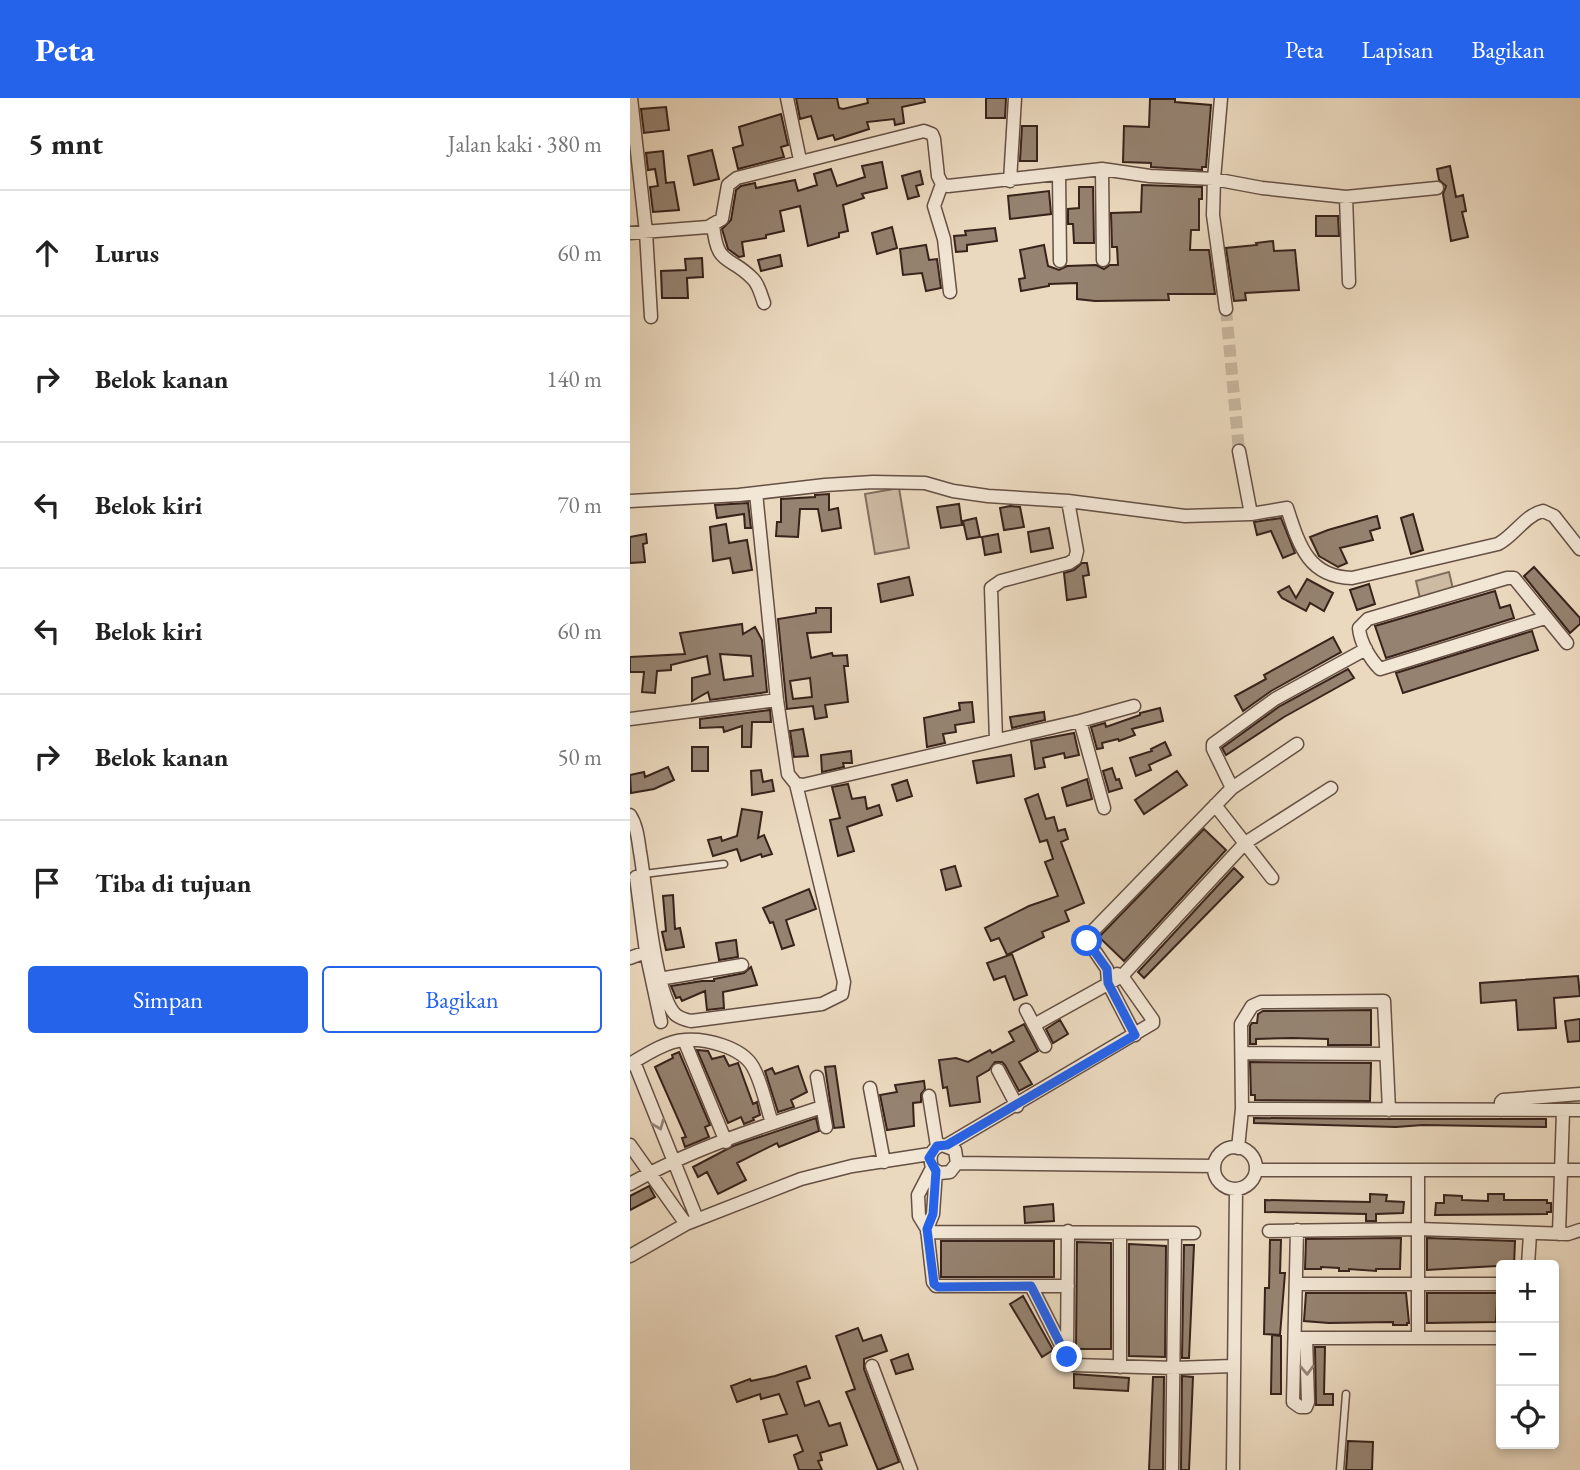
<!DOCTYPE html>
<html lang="id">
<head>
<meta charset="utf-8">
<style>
  :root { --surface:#fff; --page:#f6f6f6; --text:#222; --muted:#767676; --line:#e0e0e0; --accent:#2563eb }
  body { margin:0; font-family:"EB Garamond",serif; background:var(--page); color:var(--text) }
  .controls { position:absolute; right:21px; bottom:21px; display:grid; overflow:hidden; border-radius:7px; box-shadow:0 4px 10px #0003 }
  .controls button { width:63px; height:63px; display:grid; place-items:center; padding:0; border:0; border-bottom:2px solid var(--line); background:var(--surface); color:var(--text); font:35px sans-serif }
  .stop { position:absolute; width:21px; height:21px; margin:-16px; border:5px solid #2563eb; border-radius:50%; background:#fff }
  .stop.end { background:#2563eb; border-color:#fff; box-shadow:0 2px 7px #0008 }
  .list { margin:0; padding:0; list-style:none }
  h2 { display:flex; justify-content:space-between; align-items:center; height:91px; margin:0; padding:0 28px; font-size:30px }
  h2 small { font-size:23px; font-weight:400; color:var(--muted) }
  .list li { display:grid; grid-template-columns:46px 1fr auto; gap:21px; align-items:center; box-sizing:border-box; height:126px; padding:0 28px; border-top:2px solid var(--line) }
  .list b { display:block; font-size:26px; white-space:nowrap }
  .list em { font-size:23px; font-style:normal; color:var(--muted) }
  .actions { display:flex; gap:14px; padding:21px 28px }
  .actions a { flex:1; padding:16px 0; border:2px solid var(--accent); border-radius:7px; text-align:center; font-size:24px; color:var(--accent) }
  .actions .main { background:var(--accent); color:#fff }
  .icon { flex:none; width:38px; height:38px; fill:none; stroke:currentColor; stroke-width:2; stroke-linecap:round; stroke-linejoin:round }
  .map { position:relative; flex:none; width:950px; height:1372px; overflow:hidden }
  header { display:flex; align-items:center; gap:42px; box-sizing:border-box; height:98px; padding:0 35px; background:var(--accent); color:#fff }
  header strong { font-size:33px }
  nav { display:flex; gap:38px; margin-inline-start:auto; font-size:24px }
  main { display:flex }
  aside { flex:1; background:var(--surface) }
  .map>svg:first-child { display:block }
  .garden { fill:#cdbaa3; stroke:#826e5f; stroke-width:2 }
  .building { fill:#958270; stroke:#38231b; stroke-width:2; fill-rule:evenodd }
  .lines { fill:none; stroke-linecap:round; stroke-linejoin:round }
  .street-tunnel { stroke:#c7b59e; stroke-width:12; stroke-dasharray:12 6; stroke-linecap:butt }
  .lane-casing { stroke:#655044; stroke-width:9 }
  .street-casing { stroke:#655044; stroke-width:15 }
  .lane { stroke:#f2e6d5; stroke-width:6 }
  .street { stroke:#f2e6d5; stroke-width:12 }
  .oneway { stroke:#958478 }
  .route { stroke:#2563eb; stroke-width:9 }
</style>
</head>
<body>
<header>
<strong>Peta</strong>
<nav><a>Peta</a><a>Lapisan</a><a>Bagikan</a></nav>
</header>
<main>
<aside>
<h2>5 mnt<small>Jalan kaki · 380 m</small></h2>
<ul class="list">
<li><svg class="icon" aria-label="ahead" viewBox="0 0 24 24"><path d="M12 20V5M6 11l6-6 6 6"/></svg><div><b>Lurus</b></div><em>60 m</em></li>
<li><svg class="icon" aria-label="right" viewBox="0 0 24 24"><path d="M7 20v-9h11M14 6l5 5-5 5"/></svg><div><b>Belok kanan</b></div><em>140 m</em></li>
<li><svg class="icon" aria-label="left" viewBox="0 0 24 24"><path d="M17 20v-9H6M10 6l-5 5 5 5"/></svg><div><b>Belok kiri</b></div><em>70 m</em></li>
<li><svg class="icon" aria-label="left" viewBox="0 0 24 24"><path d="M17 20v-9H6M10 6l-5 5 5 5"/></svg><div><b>Belok kiri</b></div><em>60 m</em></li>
<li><svg class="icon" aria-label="right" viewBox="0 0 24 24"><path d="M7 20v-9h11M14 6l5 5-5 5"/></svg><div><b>Belok kanan</b></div><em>50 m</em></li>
<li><svg class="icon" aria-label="arrive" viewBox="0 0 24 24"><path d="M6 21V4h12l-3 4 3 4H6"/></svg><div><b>Tiba di tujuan</b></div></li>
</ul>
<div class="actions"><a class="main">Simpan</a><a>Bagikan</a></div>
</aside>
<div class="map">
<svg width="950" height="1372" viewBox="0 0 950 1372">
  <rect width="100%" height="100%" fill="#ebd9bf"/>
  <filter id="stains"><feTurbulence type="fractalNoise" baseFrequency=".00286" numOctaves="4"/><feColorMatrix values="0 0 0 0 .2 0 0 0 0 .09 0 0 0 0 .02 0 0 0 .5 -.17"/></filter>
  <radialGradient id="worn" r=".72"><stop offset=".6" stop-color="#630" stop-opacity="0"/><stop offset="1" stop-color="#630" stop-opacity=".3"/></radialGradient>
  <!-- garden -->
  <path class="garden" d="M269 390 279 450 245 456 235 396Z
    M819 474 823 491 790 500 786 483Z"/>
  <!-- building -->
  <path class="building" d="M166 0H207L209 10 213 11 238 5 237 0H294L295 4 272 9 274 25 265 27 264 21 237 24 239 31 205 42 203 37 188 41 181 18 170 21Z
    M356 0H376L375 20H356Z
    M520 1H545V4L581 7 576 69H572V72L521 69V65L493 64 494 28 519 29Z
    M36 9 39 32 14 35 11 11Z
    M151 16 158 47 151 49 154 59 108 71 103 50 113 47 109 29Z
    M392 28H407V63H390Z
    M82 52 89 81 64 87 58 58Z
    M33 53 36 85 44 84 49 112 23 114 20 89 28 88 25 71 18 72 16 55Z
    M252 64 257 90 232 96 234 100 213 107 218 133 209 135V139L178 148 170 108 150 113 154 133 136 137V140L112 144 114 158 109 159 98 151 92 131 101 122 106 92 111 88 125 85 126 90 165 82 168 93 187 87 184 76 201 71 207 88 235 79 232 68Z
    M820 68 826 99 833 97 836 113 832 114 838 139 821 143 813 96 816 88 809 82 807 71Z
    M290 73 293 86 286 88 289 98 278 101 272 78Z
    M512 87 572 89V101H569V132H561L560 152H579L585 196H538L539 202 465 203 447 201V185L419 186V188L391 193 389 181 395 180 390 152 414 147 418 168 429 172 437 168 466 167 474 171 480 167H488L487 149H482L481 115 511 114Z
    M449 89H463L464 145H444L443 126H438V111L449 110Z
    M419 93 421 116 380 121 378 98Z
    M686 118H708L709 138H686Z
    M262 129 267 150 247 156 242 135Z
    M365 130 367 143 337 147V153L326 154 324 138 336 137 335 133Z
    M643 143 644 153 665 152 669 192 615 195 616 202 604 203 596 150 627 147 626 145Z
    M296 147 299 162 307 161 311 190 296 193 292 175 273 177 270 151Z
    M150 157 152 168 131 173 128 162Z
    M72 160 73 179 57 180 58 200H32L31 173 56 172 55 161Z
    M199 396V412L208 410 211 430 192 433 188 411H170L168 439 146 438 147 424H151V401L185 399V397Z
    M118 405 121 430H115L114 416 87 420 85 407Z
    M329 406 332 427 311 430 307 409Z
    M380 408 390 409 394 429 374 432 370 410Z
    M783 416 793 452 781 456 771 420Z
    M747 418 750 430 740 433 743 442 710 450 717 465 708 469 689 458 680 439 698 432Z
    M346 420 350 439 337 441 333 423Z
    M651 420 665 455 653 460 641 433 627 437 624 424Z
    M96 426 99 445 117 442 122 472 103 475 100 460 83 463 80 429Z
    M419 430 423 450 401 454 398 434Z
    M16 436 17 445 13 446 15 464 0 465V439Z
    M368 436 371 454 355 457 352 439Z
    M452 465H457L459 477 453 478 456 499 437 502 434 475 444 472Z
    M904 469 950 520V526L940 535 894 478Z
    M279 479 283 497 251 504 248 486Z
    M677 481 703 495 694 513 680 505 676 513 652 500 648 494 659 488 666 500Z
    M739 486 745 506 727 512 720 492Z
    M865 493 870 510 880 507 884 520 756 560 745 528Z
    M186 510H201V534L177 535 181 560 202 555 203 558 217 557 218 568H214L218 604 195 607 197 619 185 621 183 608 157 611 148 521 186 515ZM180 580 182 599 163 601 160 583Z
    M112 526 113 536 125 529 132 542 137 594 80 602 78 594 62 603V580L80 576 77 558 41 567V572L27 573 25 595 12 594 14 574H0V559L55 556 50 535ZM90 556 121 558 123 578 94 582Z
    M902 533 908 552 773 595 766 575Z
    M703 539 711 554 641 593 613 613 605 598 636 581 634 577Z
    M718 571 724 580 654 619 596 657 592 650 650 608Z
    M342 604 344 624 325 627 326 634 313 636 315 645 297 649 294 620 330 612 329 605Z
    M530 610 533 623 502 631 505 637 489 643 488 641 472 645 473 650 467 651 461 629 475 625 476 629 510 617V615Z
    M140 612 141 624H122L121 649H112V628L94 634 93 629 70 630V621Z
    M414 614 415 622 382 630 380 619Z
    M173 631 178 658 164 659 160 633Z
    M444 635 449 657 435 660 434 655 413 660 415 669 405 671 401 643Z
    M535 644 541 657 519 667 521 672 506 678 500 660 522 653 521 651Z
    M62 649H78V673H62Z
    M221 653 222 665H213L214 669 192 674 191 657Z
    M381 657 384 678 347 685 343 663Z
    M38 669 44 682 24 691 1 695 0 677 14 674 15 679Z
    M482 670 486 682 489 681 492 690 479 694 473 673Z
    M131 672 133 684 142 682 144 693 122 697 121 673Z
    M547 673 557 687 514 716 505 702Z
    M457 681 462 701 437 708 432 690Z
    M277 682 282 698 267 703 262 687Z
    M218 686 222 701 235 699 237 711 249 707 252 717 217 729 224 753 208 758 200 722 210 720 202 689Z
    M408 696 416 721 424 719 428 733 435 731 438 741 431 744 454 805 435 813 439 823 412 834 414 839 377 857 369 840 361 843 355 830 399 808 428 798 415 764 423 761 417 742 410 744 395 701Z
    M112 711 132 714 128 740 134 737 142 756 132 759 131 756 111 763 107 751 83 758 78 742 91 739 92 743 107 738Z
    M574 731 596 752 494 863 469 839Z
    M325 768 331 788 316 792 311 772Z
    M604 770 613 779 514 880 508 874Z
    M179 791 186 811 156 822 164 847 152 851 143 824 140 825 133 810Z
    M43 797 45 831 50 830 54 849 36 852 32 834 36 833 33 798Z
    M106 842 108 859 89 862 86 845Z
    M382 856 397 897 384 902 375 878 364 882 357 865Z
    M121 869 127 887 93 894 94 910 77 912 75 893 52 903 50 899 46 900 41 888 72 883H84V881L114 875Z
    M948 878 950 898 924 900 926 930 888 932 886 902 851 905 850 885Z
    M741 912V947H698V941L662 940 626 941V946H620V928L622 925H627L628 916 633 913Z
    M950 921V943L938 944 935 923Z
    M430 922 438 936 423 945 416 931Z
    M394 926 408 953 389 964 402 986 389 993 375 967 372 964H365L359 972 347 979 350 1004 320 1008 317 989 313 990 309 962 326 960 338 964 360 952 362 955 384 943 379 934Z
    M67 952 78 953 82 961 94 958 99 968 108 965 123 1006 127 1004 130 1017 123 1020 124 1022 114 1026 111 1019 98 1025Z
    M49 954 80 1027 75 1029 79 1039 55 1049 52 1040 56 1039 25 969 43 960 42 957Z
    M620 964 741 965 740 1003 625 1002V997H621Z
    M168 968 177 994 161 1002 164 1009 148 1014 135 973 142 970 145 976Z
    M205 968 214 1029 204 1030 195 969Z
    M294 983 295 991 291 996V1004L283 1005 284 1028 257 1032 250 997 267 994 265 987Z
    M186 1020 189 1033 149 1049 147 1045 107 1065 116 1082 88 1096 77 1074 68 1079 63 1069 103 1048Z
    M624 1020 759 1021H916V1029L793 1027 766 1029 624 1025Z
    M19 1088 25 1099 0 1112V1098Z
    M740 1096 757 1097 756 1103 774 1104 773 1115 746 1116V1123H736V1116L635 1114V1102L740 1104Z
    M858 1096H874V1102H917V1105H921V1114H917V1116L805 1117 806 1105H814V1097L832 1098V1102L858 1103Z
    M423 1106 424 1123 395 1125 394 1109Z
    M771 1140 770 1171H746V1173L719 1171V1173H709V1170L691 1169V1171H675L676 1141Z
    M797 1140 885 1143 884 1167 797 1172Z
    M640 1142H651L650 1175H655L650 1237 634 1236 635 1190H639Z
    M311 1143H424V1179H311Z
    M447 1144 481 1145V1251H446Z
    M499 1146 536 1148 535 1259 499 1258Z
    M554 1147H564L559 1260H552Z
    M676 1195H776L779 1225H777V1227H763V1224L699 1225 674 1223Z
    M797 1195H871V1202H867L866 1224 797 1225Z
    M393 1198 423 1252 412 1259 380 1206Z
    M228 1230 233 1243 251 1237 257 1253 234 1261V1271L269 1364 248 1372 216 1294 225 1291 206 1238Z
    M642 1237 651 1238V1296H641Z
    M685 1249H695L694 1296H703V1307H686Z
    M278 1256 283 1271 266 1276 261 1262Z
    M176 1268 180 1280 167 1284 175 1308 189 1303 199 1328 210 1325 217 1347 190 1355 192 1362 188 1363 192 1372H169L164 1357 173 1353 167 1337 139 1344 133 1322 157 1316 149 1296 131 1301 130 1296 107 1304 101 1288 120 1281 121 1283 145 1278Z
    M444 1276 499 1280 498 1293 444 1290Z
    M552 1278 563 1279 559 1372H551Z
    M523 1279H534L533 1372H519Z
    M718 1343 743 1344 742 1372H716Z"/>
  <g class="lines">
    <!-- street-tunnel -->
    <path class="street-tunnel" d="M596 211 609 353"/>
    <!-- lane casing -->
    <g class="lane-casing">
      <path id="lane" d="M14 776 94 766
        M710 1372 716 1296"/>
    </g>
    <!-- street casing -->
    <g class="street-casing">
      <path id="street" d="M1 0 16 134 21 219
        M157 0 170 62
        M591 0 584 81 583 117 596 211
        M472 71 473 162
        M429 76 430 163
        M380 83 385 0
        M312 86 304 108 314 141 320 194
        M716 99 719 184
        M83 126C87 170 99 156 123 181 129 187 131 197 134 205
        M0 135 78 129 92 121 98 87 107 80 294 33 302 36 304 41 308 78 312 86 318 88 472 71 520 78 584 81 632 90 716 99 807 90
        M609 353 621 416
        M126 395 147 602 158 676 166 686 173 687 450 623 504 608
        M0 403 109 397 195 387 243 384 295 385 323 393 358 398 438 403 555 418 621 416 657 410C669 447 678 479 722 480L868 446C884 438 895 417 913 413L924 418 950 451
        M915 520 750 571C740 561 730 544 729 530L738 521 877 480H884L937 545
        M0 621 147 602
        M450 623 474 710
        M366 642 361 490 371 483 439 465 445 461 447 453 438 403
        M602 690 583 651V646L645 601 736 551
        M585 707 642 780
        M0 717C7 728 8 741 10 754 16 786 24 898 46 917 50 920 56 922 61 923L192 906 212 896 214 884 166 686
        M6 779 16 854 31 924
        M0 860 16 854
        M29 881 112 867
        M396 912 415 948
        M404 927 492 878 615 745 701 690
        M505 937 478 885 477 871 456 840 602 690 667 646
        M54 942 96 1044
        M612 955 756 956
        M4 964 67 1121
        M0 966C15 957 37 943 54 942 75 940 112 949 123 969 132 985 136 1007 142 1025
        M368 972 387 1008
        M187 979 196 1029
        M240 990 254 1064
        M299 998 307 1048
        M612 1011 950 1012
        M871 1012V1004L873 1002 950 996
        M0 1047 56 1126
        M317 1047 523 925V922L492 878 487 876
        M584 1070a21 21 0 1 1 42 0a21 21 0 1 1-42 0Z
        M608 1050 612 1011 611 926 622 908 631 904 754 903 759 1012
        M327 1065 584 1068
        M302 1070 310 1075 320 1074 327 1065 325 1052 312 1047C300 1051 299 1059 302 1070L288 1097 289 1118 297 1131 303 1184 306 1188H438
        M626 1072H950
        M788 1073V1240
        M0 1086C59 1052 127 1030 192 1009
        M297 1131 303 1116 306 1073
        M667 1132 663 1304 670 1309H676L678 1304 676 1240
        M639 1133 788 1131 938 1136 950 1132
        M297 1134 564 1135
        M929 1136 933 1013
        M0 1158 56 1126 171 1081 222 1068 300 1056
        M898 1167 900 1136
        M666 1186H871
        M401 1188 437 1259 444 1267 544 1270 603 1268
        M670 1240H871
        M437 1255 438 1133
        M242 1268 281 1372
        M490 1269V1135
        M542 1372 545 1135
        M603 1372 606 1091"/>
    </g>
    <!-- lane -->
    <use href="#lane" class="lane"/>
    <!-- street -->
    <use href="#street" class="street"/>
  </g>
  <!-- one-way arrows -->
  <defs><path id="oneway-chevron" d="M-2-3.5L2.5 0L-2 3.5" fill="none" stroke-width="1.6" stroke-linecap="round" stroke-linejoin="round" transform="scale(1.75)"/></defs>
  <g class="oneway">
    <use href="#oneway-chevron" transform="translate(29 1027) rotate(68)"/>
    <use href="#oneway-chevron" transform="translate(677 1272) rotate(88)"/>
  </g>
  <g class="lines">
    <!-- route -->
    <path class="route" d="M437 1259 401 1188 308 1189 304 1186 297 1131 303 1116 306 1073 299 1060 307 1048 317 1047 505 937 478 885 477 871 457 843"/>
  </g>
  <rect width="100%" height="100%" filter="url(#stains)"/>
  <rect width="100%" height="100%" fill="url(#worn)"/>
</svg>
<div class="controls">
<button>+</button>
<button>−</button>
<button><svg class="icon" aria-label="locate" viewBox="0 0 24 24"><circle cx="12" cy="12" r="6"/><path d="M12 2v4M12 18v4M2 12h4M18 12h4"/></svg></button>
</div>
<div class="stop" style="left:457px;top:843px"></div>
<div class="stop end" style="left:437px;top:1259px"></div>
</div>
</main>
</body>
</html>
